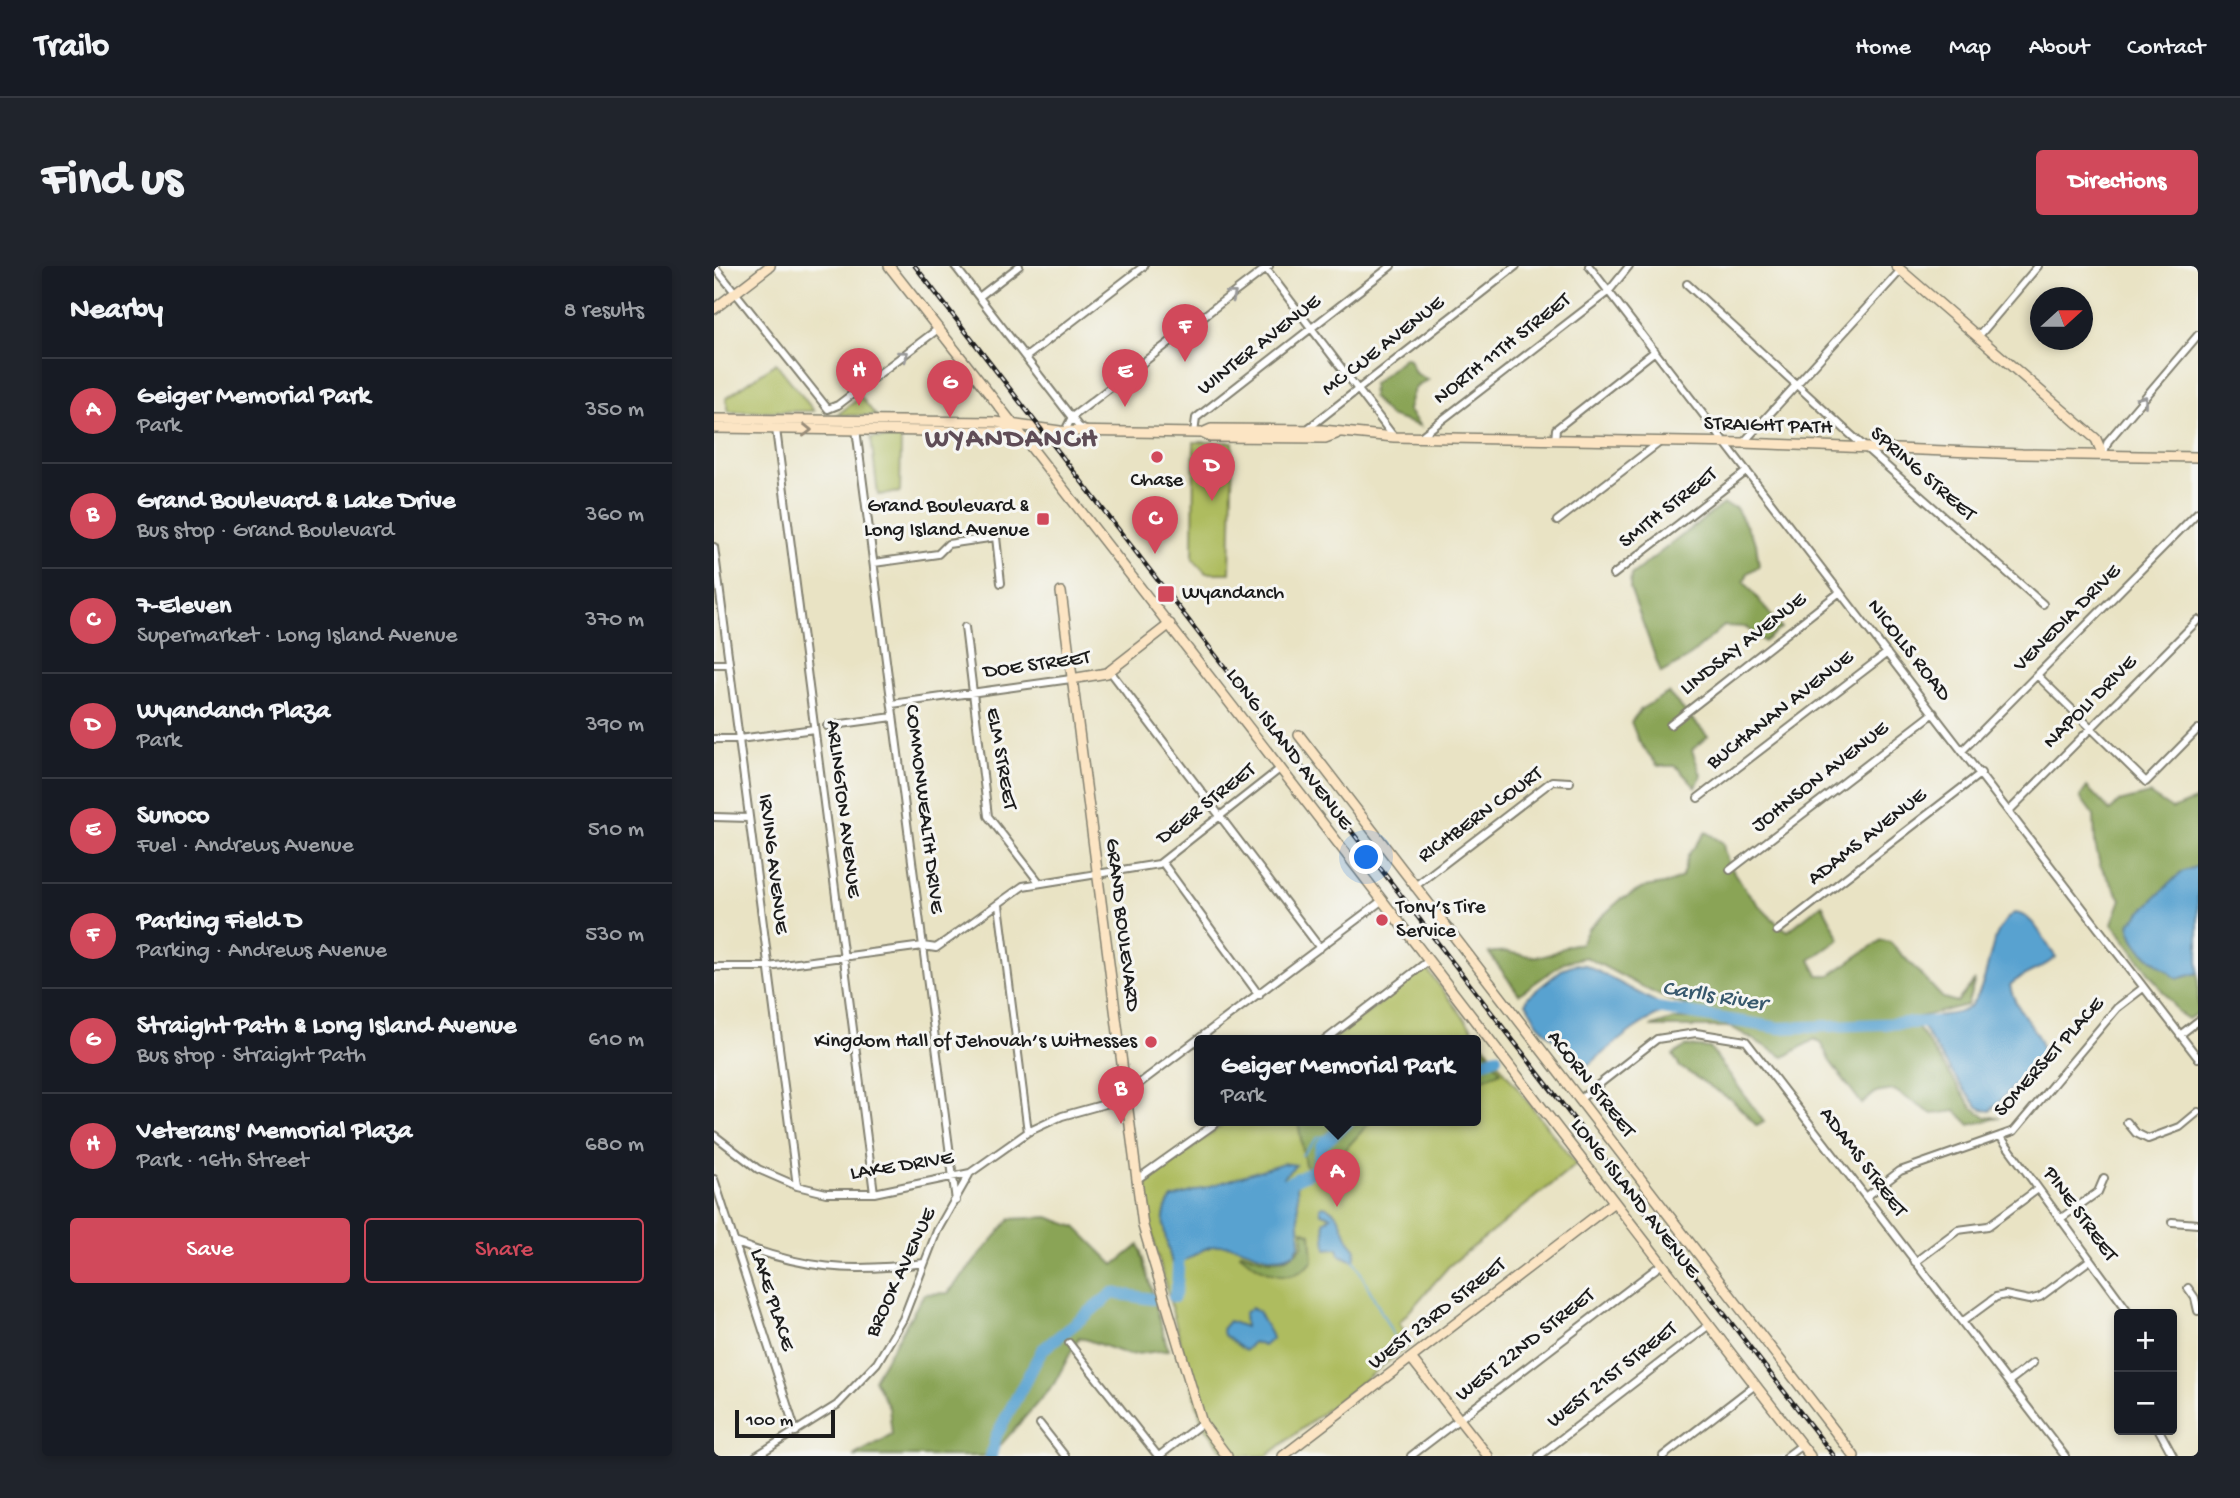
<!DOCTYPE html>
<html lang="en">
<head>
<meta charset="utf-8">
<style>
  :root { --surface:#171b24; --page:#20242c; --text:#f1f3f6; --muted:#9ea1a6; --line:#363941; --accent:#d1495b }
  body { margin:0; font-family:"Gochi Hand",sans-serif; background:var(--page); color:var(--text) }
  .controls { position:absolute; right:21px; bottom:21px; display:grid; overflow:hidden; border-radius:7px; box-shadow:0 4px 10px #0003 }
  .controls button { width:63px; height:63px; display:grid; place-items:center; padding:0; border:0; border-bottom:2px solid var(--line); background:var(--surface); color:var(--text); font:35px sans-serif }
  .compass { position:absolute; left:1316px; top:21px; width:63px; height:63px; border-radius:50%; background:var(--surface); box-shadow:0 4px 10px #0003; rotate:69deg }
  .scale { position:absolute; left:21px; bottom:18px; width:100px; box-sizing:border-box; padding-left:7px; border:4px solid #1c1c1c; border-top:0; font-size:19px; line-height:24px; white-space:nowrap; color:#1c1c1c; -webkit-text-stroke:5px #f6f6f2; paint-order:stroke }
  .you { position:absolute; left:653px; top:592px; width:24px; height:24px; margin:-18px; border:5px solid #fff; border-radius:50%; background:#1a73e8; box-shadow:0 0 0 10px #1a73e833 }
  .badge { display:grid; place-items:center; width:46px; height:46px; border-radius:50%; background:var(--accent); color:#fff; font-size:23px; font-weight:700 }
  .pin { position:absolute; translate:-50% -58px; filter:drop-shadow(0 2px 4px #0008) }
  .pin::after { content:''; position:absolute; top:37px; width:24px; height:21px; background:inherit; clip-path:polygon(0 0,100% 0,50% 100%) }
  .popup { position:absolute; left:480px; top:769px; width:287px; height:91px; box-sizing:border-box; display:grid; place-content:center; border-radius:7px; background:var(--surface); filter:drop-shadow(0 2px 5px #0005); font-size:23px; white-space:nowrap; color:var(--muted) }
  .popup b { font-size:26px; color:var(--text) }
  .popup::after { content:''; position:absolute; left:50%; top:100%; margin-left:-14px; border:14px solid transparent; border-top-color:var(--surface) }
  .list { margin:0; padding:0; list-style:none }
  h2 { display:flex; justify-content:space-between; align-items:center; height:91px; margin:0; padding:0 28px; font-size:30px }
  h2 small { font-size:23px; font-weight:400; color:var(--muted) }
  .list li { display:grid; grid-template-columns:46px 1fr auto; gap:21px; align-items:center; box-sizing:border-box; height:105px; padding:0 28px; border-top:2px solid var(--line) }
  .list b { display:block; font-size:26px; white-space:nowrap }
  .list p { margin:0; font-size:23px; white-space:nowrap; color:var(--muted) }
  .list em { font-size:23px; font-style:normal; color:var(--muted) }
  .actions { display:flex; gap:14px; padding:21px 28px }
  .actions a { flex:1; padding:16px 0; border:2px solid var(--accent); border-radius:7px; text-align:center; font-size:24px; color:var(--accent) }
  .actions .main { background:var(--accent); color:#fff }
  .map { position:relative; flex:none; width:1484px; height:1190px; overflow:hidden; border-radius:7px }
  header { display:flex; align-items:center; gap:42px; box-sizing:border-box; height:98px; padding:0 35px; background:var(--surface); border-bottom:2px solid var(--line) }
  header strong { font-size:33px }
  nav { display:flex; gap:38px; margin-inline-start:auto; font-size:24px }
  .intro { display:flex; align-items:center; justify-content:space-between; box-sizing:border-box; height:168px; padding:0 42px }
  h1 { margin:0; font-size:49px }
  .button { padding:18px 32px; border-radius:7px; background:var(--accent); color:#fff; font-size:24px; font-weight:700 }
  main { display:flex; gap:42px; padding:0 42px }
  aside { flex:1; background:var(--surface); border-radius:7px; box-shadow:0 4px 10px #0003 }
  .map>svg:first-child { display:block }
  .green { fill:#aebc5f; stroke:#656c3e; stroke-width:2 }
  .forest { fill:#8aa456; stroke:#536039; stroke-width:2 }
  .water { fill:#59a2d0; stroke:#3a5f76; stroke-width:2 }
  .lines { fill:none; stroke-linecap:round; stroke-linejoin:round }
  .stream { stroke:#59a2d0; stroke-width:2 }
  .river { stroke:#59a2d0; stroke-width:12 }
  .street-casing { stroke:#828070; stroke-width:10 }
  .secondary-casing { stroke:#828070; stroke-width:12 }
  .street { stroke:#fff; stroke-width:6 }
  .secondary { stroke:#fce5c4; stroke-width:9 }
  .rail-casing { stroke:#1c1c1c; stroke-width:4.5 }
  .rail { stroke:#f6f6f2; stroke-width:2; stroke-dasharray:5; stroke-linecap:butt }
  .oneway { stroke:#999 }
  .oneway2 { stroke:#978b78 }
  .poi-dot { fill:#d1495b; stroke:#f6f6f2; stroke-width:2.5 }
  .labels { text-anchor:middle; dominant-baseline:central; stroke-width:6; stroke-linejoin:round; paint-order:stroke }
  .street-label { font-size:21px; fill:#1c1c1c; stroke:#f6f6f2 }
  .poi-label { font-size:21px; fill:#1c1c1c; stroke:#f6f6f2; text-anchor:end }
  .water-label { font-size:23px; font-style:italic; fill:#37586d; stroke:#f6f6f2 }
  .district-label { font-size:28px; font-weight:bold; letter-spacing:2px; fill:#5f4d57; stroke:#f6f6f2 }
</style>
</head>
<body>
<header>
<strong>Trailo</strong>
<nav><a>Home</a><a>Map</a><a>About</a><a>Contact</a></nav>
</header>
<div class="intro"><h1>Find us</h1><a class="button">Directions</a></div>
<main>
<aside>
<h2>Nearby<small>8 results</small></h2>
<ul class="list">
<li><span class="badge">A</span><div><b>Geiger Memorial Park</b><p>Park</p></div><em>350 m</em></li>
<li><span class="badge">B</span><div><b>Grand Boulevard &amp; Lake Drive</b><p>Bus stop · Grand Boulevard</p></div><em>360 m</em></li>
<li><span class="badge">C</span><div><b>7-Eleven</b><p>Supermarket · Long Island Avenue</p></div><em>370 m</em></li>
<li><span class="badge">D</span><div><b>Wyandanch Plaza</b><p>Park</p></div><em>390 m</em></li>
<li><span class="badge">E</span><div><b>Sunoco</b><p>Fuel · Andrews Avenue</p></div><em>510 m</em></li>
<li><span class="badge">F</span><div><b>Parking Field D</b><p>Parking · Andrews Avenue</p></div><em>530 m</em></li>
<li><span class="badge">G</span><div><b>Straight Path &amp; Long Island Avenue</b><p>Bus stop · Straight Path</p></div><em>610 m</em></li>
<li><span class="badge">H</span><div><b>Veterans' Memorial Plaza</b><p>Park · 16th Street</p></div><em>680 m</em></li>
</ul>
<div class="actions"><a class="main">Save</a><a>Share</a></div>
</aside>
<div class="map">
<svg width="1484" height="1190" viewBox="0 0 1484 1190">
  <rect width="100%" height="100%" fill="#f6f6f2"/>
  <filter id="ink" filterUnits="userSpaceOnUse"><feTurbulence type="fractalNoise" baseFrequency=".0143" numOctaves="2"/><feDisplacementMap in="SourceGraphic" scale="14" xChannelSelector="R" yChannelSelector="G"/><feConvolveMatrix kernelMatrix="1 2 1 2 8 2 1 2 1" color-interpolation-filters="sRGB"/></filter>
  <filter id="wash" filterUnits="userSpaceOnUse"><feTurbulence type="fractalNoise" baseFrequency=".00686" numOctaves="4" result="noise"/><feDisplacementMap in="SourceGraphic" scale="28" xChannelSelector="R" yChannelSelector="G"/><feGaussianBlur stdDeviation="1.57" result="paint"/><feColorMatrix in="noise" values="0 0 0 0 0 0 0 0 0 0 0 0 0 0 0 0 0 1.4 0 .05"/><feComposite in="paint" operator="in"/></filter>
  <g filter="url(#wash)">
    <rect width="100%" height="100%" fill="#e9e3c4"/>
    <!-- green -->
    <path class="green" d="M62 97 100 145 15 146 12 132Z
      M147 131 162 150 123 149Z
      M157 172H187L186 226 164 229Z
      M480 176H519L516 307H492L479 293Z
      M712 702 862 899 735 1000 685 1057 698 1077 553 1190H513L488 1157 437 964 433 918 513 855H761V775H617Z"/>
    <!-- forest -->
    <path class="forest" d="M691 91 695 93 701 107 714 114C696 122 699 127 694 144L706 160 675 150 658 131 659 118Z
      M1009 238 1022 242 1042 277 1045 300 1034 307 1030 315 1067 362 1050 376 1032 361 1010 360 971 394 947 407 916 322 917 309Z
      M954 427 994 470 978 484 987 509 982 522 962 500H944L925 476 917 456 927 443Z
      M1373 521 1396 545 1405 536 1435 528 1458 543 1484 533V747L1474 753 1465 747 1398 657 1407 633 1386 599 1381 578 1380 550 1366 531Z
      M992 566 1009 577C1011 605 1051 650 1074 665L1108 638 1126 673 1096 694 1104 709H1116L1167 674 1176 676 1229 732 1243 736 1261 714 1253 739 1198 753 1258 841 1272 851H1287L1256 859 1242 845 1218 848 1180 824 1161 827 1148 838 1115 794 1108 778 1101 773 1070 791 1017 761H936L960 753H975L973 740 940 727 872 691 851 696 805 728 775 687C796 682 809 693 830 690 844 687 853 676 867 678L874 663 906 634 931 621 955 617 968 611 974 589Z
      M972 780 996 782 1050 856 1043 860 1019 835 966 801 959 789Z
      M761 781H769L787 806 761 816Z
      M584 855H657L620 896 619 907 607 911 591 899Z
      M334 951 362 961 400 999 425 979 454 1084 415 1089 365 1071 340 1118 277 1190H139L178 1169 175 1142 160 1113 210 1028 234 1027 296 953Z
      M589 964 597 968 599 995C577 1021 548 1007 526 988L528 986C552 995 571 1001 589 979Z"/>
    <!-- water -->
    <path class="water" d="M1484 600V707L1463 713C1443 695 1420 686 1415 658L1467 606Z
      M1300 647C1321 648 1330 677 1342 691 1328 704 1310 706 1296 719 1300 745 1326 762 1330 789L1276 845C1273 844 1269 844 1266 842 1257 837 1211 767 1206 756 1220 746 1246 752 1257 739 1280 711 1270 668 1300 647Z
      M861 698 872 699 957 744C927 753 900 778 876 798L866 799 824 758 812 737 814 731 850 702Z
      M569 897 582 899 570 910V916L583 909 586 911 583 919 586 978 580 987C552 1002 534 977 506 979 489 980 477 992 462 1000L458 998C453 976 442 950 458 932Z
      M609 940C627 944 628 962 635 975 637 978 640 980 642 984L640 995 626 989 624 982 612 983 610 956 617 950 607 947 606 942Z
      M538 1042 545 1046C547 1056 557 1064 558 1073L550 1080 539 1076 531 1085 510 1069 508 1063 515 1055 531 1061 530 1047Z"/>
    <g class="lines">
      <!-- stream -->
      <path class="stream" d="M588 889 604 871 616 870
        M640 994 683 1076"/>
      <!-- river -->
      <path class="river" d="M943 742 1065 762 1220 756
        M761 799 782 791
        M571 918 603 903 607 880 635 855
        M460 1031C466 1016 462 1002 466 986
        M277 1190 282 1170 328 1084 399 1027 438 1033"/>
    </g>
  </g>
  <g filter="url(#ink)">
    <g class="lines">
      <!-- street casing -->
      <g class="street-casing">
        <path id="street" d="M0 0 114 143 124 139 224 63
          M241 0 365 161 373 165
          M550 0 680 171
          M875 0 1484 792
          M973 18 1136 168 1329 338
          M265 31 305 0
          M1264 71 1324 0
          M312 91 430 0
          M62 163 160 927
          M142 163 242 935
          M592 164 802 0
          M351 165 358 151 555 0
          M480 167 482 152 677 0
          M706 171 895 25 915 0
          M841 174 842 163 941 85
          M1029 177 1187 4
          M1389 189 1394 175 1484 69
          M843 255 946 176
          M0 281 83 920
          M160 297 224 288 234 278 282 271 287 317
          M899 309 1033 205
          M251 361 274 550 325 616
          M0 398H15
          M396 405 606 682
          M1323 409 1432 516 1484 463
          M178 438 357 413
          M956 459 1126 326
          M113 460 179 451
          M0 473H25L100 463
          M1249 484 1484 246
          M984 532 1173 387
          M1295 545 1484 354
          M0 551 35 552
          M448 596 545 729
          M1016 604 1220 447
          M700 621 838 515 856 516
          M285 639 314 866
          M1063 665 1267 507
          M0 701H54L209 680 222 682 309 620 445 598 567 502
          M1466 769 1484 755
          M610 775 713 696
          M865 834 943 773 982 767 1032 775 1351 1190
          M1413 856 1422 867 1434 873 1466 861 1484 846
          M0 869 44 903 83 920 112 927H160L256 907 314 866 348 850 402 835 666 636
          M1286 870 1416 1048
          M0 913 82 1166
          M422 914 505 855
          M1152 931 1186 905 1300 865 1403 742 1429 722
          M1346 953 1384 926 1390 912
          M1458 956 1484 958
          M20 976C88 1003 137 1007 210 997
          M1201 996 1244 964 1274 960 1324 923
          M1474 1022 1481 1032 1484 1045
          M1248 1056 1282 1031 1291 1029 1315 1034 1326 1031 1376 994
          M355 1077 444 1190
          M1294 1116 1319 1097
          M326 1158 351 1190
          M1445 1164 1459 1190
          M42 1190 123 1139 163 1097 189 1053 223 965 256 907
          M445 1190 488 1157
          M697 1190 948 998
          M825 1190 995 1059
          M949 1190 1041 1119
          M1073 1190 1088 1179"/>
      </g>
      <!-- secondary casing -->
      <g class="secondary-casing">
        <path id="secondary" d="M175 0C485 394 790 793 1096 1190
          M1182 0 1382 173 1389 189
          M0 43 56 0
          M0 153 282 156 346 165 488 167 496 171 611 172 622 168
          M0 162 290 166 302 161
          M488 167 497 163 608 164 680 171 1029 177 1308 188 1484 191
          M347 326 429 960 488 1157 513 1190
          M357 413 393 407 456 358
          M585 469 1140 1190
          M697 1092 774 1190
          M569 1190 900 936"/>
      </g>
      <!-- street -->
      <use href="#street" class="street"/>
      <!-- secondary -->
      <use href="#secondary" class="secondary"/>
      <!-- rail casing -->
      <g class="rail-casing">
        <path id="rail" d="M201 0 1120 1190"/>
      </g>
      <!-- rail -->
      <use href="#rail" class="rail"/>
    </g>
    <!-- one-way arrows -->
    <defs><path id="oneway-chevron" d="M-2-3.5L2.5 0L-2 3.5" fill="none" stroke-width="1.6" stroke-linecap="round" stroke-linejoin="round" transform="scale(1.75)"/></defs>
    <g class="oneway">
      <use href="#oneway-chevron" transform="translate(518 29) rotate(-38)"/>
      <use href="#oneway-chevron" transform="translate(190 89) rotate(-37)"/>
      <use href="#oneway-chevron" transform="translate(1429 134) rotate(-50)"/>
    </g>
    <use class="oneway2" href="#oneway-chevron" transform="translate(93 164) rotate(1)"/>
  </g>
  <!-- markers -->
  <g class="poi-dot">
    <circle cx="443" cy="191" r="7"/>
    <rect x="322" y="246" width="14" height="14" rx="3.5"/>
    <rect x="443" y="319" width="18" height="18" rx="3.5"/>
    <circle cx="668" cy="654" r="7"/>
    <circle cx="437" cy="776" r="7"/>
  </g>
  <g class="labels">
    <!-- street labels -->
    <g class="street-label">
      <text transform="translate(546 80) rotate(-38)">WINTER AVENUE</text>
      <text transform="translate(670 81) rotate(-38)">MC CUE AVENUE</text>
      <text transform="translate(789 84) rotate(-38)">NORTH 11TH STREET</text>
      <text transform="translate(1054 161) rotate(2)">STRAIGHT PATH</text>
      <text transform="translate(1208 209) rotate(41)">SPRING STREET</text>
      <text transform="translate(955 243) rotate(-38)">SMITH STREET</text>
      <text transform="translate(1354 353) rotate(-45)">VENEDIA DRIVE</text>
      <text transform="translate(1030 379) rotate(-38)">LINDSAY AVENUE</text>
      <text transform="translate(1194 385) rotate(52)">NICOLLS ROAD</text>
      <text transform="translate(323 400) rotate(-8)">DOE STREET</text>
      <text transform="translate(1377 437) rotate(-45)">NAPOLI DRIVE</text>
      <text transform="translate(1067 445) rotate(-38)">BUCHANAN AVENUE</text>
      <text transform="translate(574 484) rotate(53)">LONG ISLAND AVENUE</text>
      <text transform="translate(286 493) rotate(80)">ELM STREET</text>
      <text transform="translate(1107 512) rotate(-38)">JOHNSON AVENUE</text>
      <text transform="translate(493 539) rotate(-38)">DEER STREET</text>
      <text transform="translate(128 543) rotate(83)">ARLINGTON AVENUE</text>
      <text transform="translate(209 543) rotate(83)">COMMONWEALTH DRIVE</text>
      <text transform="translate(767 550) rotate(-36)">RICHBERN COURT</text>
      <text transform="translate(1154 572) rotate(-38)">ADAMS AVENUE</text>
      <text transform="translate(58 598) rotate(83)">IRVING AVENUE</text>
      <text transform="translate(407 659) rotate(83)">GRAND BOULEVARD</text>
      <text transform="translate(1336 792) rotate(-48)">SOMERSET PLACE</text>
      <text transform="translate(876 819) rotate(52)">ACORN STREET</text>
      <text transform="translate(1148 897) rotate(53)">ADAMS STREET</text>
      <text transform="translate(188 901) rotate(-9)">LAKE DRIVE</text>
      <text transform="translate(920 933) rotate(52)">LONG ISLAND AVENUE</text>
      <text transform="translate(1365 949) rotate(54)">PINE STREET</text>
      <text transform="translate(188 1007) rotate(-65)">BROOK AVENUE</text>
      <text transform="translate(57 1034) rotate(72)">LAKE PLACE</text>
      <text transform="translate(724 1049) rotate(-38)">WEST 23RD STREET</text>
      <text transform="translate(812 1080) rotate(-38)">WEST 22ND STREET</text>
      <text transform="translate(899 1110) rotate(-38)">WEST 21ST STREET</text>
    </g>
    <!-- poi labels -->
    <g class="poi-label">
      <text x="443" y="215" text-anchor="middle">Chase</text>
      <text x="315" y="241">Grand Boulevard &amp;<tspan x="315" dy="24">Long Island Avenue</tspan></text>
      <text x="468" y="328" text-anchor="start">Wyandanch</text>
      <text x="682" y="642" text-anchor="start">Tony’s Tire<tspan x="682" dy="24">Service</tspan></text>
      <text x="423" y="776">Kingdom Hall of Jehovah’s Witnesses</text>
    </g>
    <!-- water labels -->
    <g class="water-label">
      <text transform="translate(1000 731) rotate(9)">Carlls River</text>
    </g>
    <!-- district labels -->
    <g class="district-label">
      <text x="298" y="174">WYANDANCH</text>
    </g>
  </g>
</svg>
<div class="controls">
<button>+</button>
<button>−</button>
</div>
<svg class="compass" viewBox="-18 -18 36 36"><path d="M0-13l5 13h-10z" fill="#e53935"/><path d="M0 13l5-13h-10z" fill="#9ea1a6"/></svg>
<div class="scale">100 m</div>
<div class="you"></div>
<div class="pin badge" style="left:623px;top:941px">A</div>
<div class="popup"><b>Geiger Memorial Park</b>Park</div>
<div class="pin badge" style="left:407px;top:858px">B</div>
<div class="pin badge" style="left:441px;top:288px">C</div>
<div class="pin badge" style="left:498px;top:235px">D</div>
<div class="pin badge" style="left:411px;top:141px">E</div>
<div class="pin badge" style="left:471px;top:96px">F</div>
<div class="pin badge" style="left:236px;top:152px">G</div>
<div class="pin badge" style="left:145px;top:140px">H</div>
</div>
</main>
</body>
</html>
